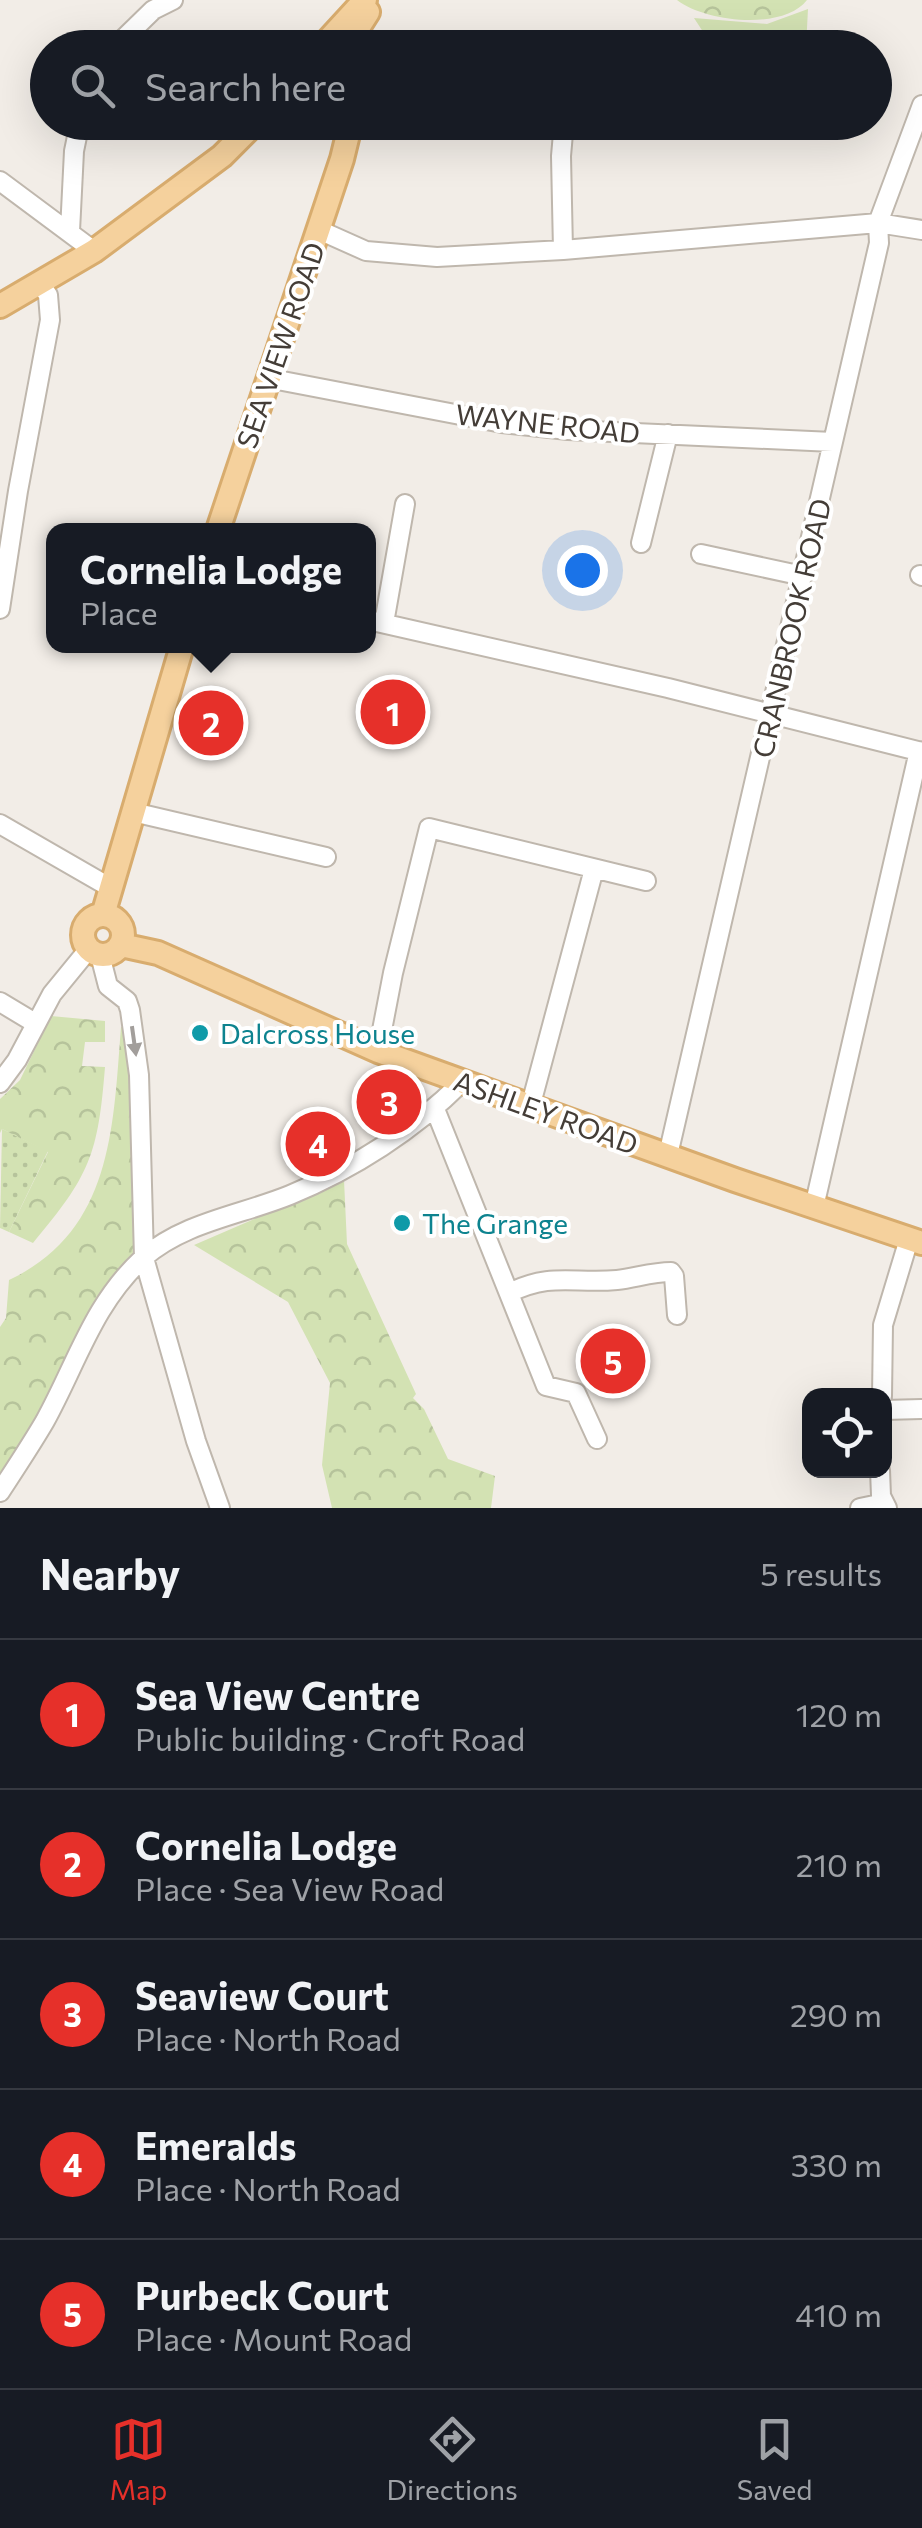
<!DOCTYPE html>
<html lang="en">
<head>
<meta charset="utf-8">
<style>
  :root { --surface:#171b24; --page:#242831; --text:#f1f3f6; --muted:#9ea1a6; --line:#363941; --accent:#e6302a }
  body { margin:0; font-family:Commissioner,sans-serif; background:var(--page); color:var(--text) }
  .controls { position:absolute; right:30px; bottom:30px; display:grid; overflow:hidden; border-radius:20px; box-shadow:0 10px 40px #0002 }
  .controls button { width:90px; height:90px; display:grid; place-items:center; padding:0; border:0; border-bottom:2px solid var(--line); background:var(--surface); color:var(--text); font:50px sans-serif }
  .you { position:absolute; left:582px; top:570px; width:35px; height:35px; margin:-25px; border:8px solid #fff; border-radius:50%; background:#1a73e8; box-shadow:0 0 0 15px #1a73e833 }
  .badge { display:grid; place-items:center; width:65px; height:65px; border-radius:50%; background:var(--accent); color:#fff; font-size:32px; font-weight:700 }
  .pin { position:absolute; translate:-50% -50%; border:5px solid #fff; box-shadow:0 2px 10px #0006 }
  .popup { position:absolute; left:46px; top:523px; width:330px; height:130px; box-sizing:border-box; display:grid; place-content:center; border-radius:20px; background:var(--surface); filter:drop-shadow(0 2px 8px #0005); font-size:32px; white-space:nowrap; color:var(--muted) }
  .popup b { font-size:38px; color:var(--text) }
  .popup::after { content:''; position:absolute; left:50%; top:100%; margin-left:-20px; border:20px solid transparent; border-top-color:var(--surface) }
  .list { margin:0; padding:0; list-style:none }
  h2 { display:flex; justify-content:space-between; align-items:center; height:130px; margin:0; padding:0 40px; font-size:42px }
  h2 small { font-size:32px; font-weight:400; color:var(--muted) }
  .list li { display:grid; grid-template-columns:65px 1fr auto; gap:30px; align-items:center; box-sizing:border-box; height:150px; padding:0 40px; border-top:2px solid var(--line) }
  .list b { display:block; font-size:38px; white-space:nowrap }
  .list p { margin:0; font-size:32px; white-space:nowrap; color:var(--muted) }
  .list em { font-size:32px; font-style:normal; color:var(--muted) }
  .icon { flex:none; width:55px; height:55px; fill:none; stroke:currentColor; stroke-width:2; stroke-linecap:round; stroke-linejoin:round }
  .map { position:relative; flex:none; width:922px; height:1508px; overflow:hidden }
  .search { position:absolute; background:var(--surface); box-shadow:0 10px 40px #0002; left:30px; right:30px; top:30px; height:110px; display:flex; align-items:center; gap:25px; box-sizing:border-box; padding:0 35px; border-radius:55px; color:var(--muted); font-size:38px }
  .sheet { height:880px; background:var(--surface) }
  nav { display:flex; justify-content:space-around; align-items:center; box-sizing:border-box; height:140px; border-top:2px solid var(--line); background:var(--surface); font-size:28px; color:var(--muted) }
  nav a { display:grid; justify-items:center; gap:5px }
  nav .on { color:var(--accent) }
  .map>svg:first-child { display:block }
  .grass { fill:url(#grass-dots) }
  .forest { fill:url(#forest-crowns) }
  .park { fill:#d3e2b3 }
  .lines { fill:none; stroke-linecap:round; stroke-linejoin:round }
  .minor-casing { stroke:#bfb7ad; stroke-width:22 }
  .major-casing { stroke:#d8ac6e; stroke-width:28 }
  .minor { stroke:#fff; stroke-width:18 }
  .major { stroke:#f5d19d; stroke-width:22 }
  .oneway { fill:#a29e9b }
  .culture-dot { fill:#0f9aa8; stroke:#fff; stroke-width:4 }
  .labels { text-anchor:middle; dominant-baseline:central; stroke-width:8; stroke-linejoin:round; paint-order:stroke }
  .street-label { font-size:28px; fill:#443d37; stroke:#fff }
  .culture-label { font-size:28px; fill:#0d838f; stroke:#fff; text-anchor:start }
</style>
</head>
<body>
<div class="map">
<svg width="922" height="1508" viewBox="0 0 922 1508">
  <defs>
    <pattern id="grass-dots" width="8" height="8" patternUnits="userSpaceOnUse" patternTransform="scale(2.5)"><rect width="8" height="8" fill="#d3e2b3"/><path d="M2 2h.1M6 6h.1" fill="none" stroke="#b6c39b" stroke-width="1.8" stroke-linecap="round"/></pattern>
    <pattern id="forest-crowns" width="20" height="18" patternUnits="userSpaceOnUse" patternTransform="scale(2.5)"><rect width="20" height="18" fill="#d3e2b3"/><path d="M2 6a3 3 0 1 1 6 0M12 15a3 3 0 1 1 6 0" fill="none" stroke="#b6c39b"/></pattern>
  </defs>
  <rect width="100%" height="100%" fill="#f2ede7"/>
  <!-- grass -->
  <path class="grass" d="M2 1129 48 1151 9 1232 0 1228Z"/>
  <!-- forest -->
  <path class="forest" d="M677 0H807C783 31 705 22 677 0Z
    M51 1016 105 1021V1042H85L82 1066 105 1067C98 1155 90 1175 33 1243L9 1232 48 1152 2 1129 0 1133V1099L20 1080Z
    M121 1027 133 1028 144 1258 108 1295 0 1492V1327L6 1318 9 1280C113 1231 113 1127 121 1027Z
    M344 1180 347 1244 416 1394 413 1398 424 1409 448 1459 495 1476 491 1508H332L322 1465 330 1383 288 1302 194 1245Z"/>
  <!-- park -->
  <path class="park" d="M808 9 806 47H713L694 18 767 24Z"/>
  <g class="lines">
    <!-- minor casing -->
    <g class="minor-casing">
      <path id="minor" d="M114 48 153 10 173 0
        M0 181 94 251
        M319 230 366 251 437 257 563 250 878 223 922 230
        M70 231 74 151 80 122
        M563 250 561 156 564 122
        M267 378 502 423 568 430 833 442
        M641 543 668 434
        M701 554 803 576
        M920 575 922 576
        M0 609 18 491 50 320 48 295 39 282
        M368 620 668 688 922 752
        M384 623 405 504
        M133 812 326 857
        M0 824 111 888
        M100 955 108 986 127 1001 130 1010 139 1075 144 1258 196 1441 220 1508
        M0 1002 35 1023
        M378 1051 393 973 429 828 646 881
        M0 1083 17 1060 52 994 88 950
        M531 1104 594 869
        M435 1109 546 1386 576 1393 597 1439
        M668 1155 879 243 878 223 922 105
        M814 1207 919 751
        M509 1293C552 1272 573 1284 617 1280 635 1278 652 1272 671 1272L674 1276 677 1315
        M882 1396 883 1325 909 1239
        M884 1410 922 1409
        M880 1470 881 1496 887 1508
        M0 1492C15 1469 31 1445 45 1421 77 1363 93 1304 143 1258 184 1222 241 1215 290 1195 353 1169 414 1130 462 1082
        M860 1508 884 1503"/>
    </g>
    <!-- major casing -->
    <g class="major-casing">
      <path id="major" d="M321 48 365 0
        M352 48 354 34 368 12
        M0 306 94 251 222 156 256 122
        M218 530 342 159 351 122
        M83 935a20 20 0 1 1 40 0a20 20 0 1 1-40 0Z
        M103 915 182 646
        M121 945 158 953 378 1051 735 1180 922 1243"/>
    </g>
    <!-- minor -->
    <use href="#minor" class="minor"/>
    <!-- major -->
    <use href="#major" class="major"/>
  </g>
  <!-- one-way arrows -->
  <defs><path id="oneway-solid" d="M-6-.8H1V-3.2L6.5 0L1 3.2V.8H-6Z" transform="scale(2.5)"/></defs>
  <use class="oneway" href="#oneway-solid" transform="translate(134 1041) rotate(82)"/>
  <!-- markers -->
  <g class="culture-dot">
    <circle cx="200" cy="1033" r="10"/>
    <circle cx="402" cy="1223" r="10"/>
  </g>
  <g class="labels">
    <!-- street labels -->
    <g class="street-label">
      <text transform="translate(280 345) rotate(-71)">SEA VIEW ROAD</text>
      <text transform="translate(548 423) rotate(6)">WAYNE ROAD</text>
      <text transform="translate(791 628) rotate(-77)">CRANBROOK ROAD</text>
      <text transform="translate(546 1112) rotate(20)">ASHLEY ROAD</text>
    </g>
    <!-- culture labels -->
    <g class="culture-label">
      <text x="220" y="1033">Dalcross House</text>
      <text x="422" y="1223">The Grange</text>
    </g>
  </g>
</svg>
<div class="controls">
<button><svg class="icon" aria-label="locate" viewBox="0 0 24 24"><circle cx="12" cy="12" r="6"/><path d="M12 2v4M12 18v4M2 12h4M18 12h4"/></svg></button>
</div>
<div class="you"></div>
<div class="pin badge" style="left:393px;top:712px">1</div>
<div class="pin badge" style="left:211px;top:723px">2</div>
<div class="popup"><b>Cornelia Lodge</b>Place</div>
<div class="pin badge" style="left:389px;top:1102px">3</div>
<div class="pin badge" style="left:318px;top:1144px">4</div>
<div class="pin badge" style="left:613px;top:1361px">5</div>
<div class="search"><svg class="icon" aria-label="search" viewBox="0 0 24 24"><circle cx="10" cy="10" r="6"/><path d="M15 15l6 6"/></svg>Search here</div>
</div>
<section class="sheet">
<h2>Nearby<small>5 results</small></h2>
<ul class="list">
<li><span class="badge">1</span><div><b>Sea View Centre</b><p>Public building · Croft Road</p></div><em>120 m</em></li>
<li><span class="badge">2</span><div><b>Cornelia Lodge</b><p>Place · Sea View Road</p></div><em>210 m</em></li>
<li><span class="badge">3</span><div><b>Seaview Court</b><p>Place · North Road</p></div><em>290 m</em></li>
<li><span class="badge">4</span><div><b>Emeralds</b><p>Place · North Road</p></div><em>330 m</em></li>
<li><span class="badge">5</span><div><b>Purbeck Court</b><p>Place · Mount Road</p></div><em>410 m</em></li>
</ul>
</section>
<nav>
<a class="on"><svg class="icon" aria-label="map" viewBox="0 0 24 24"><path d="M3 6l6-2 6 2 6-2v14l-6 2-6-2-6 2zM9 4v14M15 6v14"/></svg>Map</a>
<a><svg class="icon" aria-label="directions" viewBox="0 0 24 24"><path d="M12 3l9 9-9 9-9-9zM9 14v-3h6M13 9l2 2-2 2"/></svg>Directions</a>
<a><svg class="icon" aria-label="saved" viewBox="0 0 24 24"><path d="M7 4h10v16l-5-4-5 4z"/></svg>Saved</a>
</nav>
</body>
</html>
